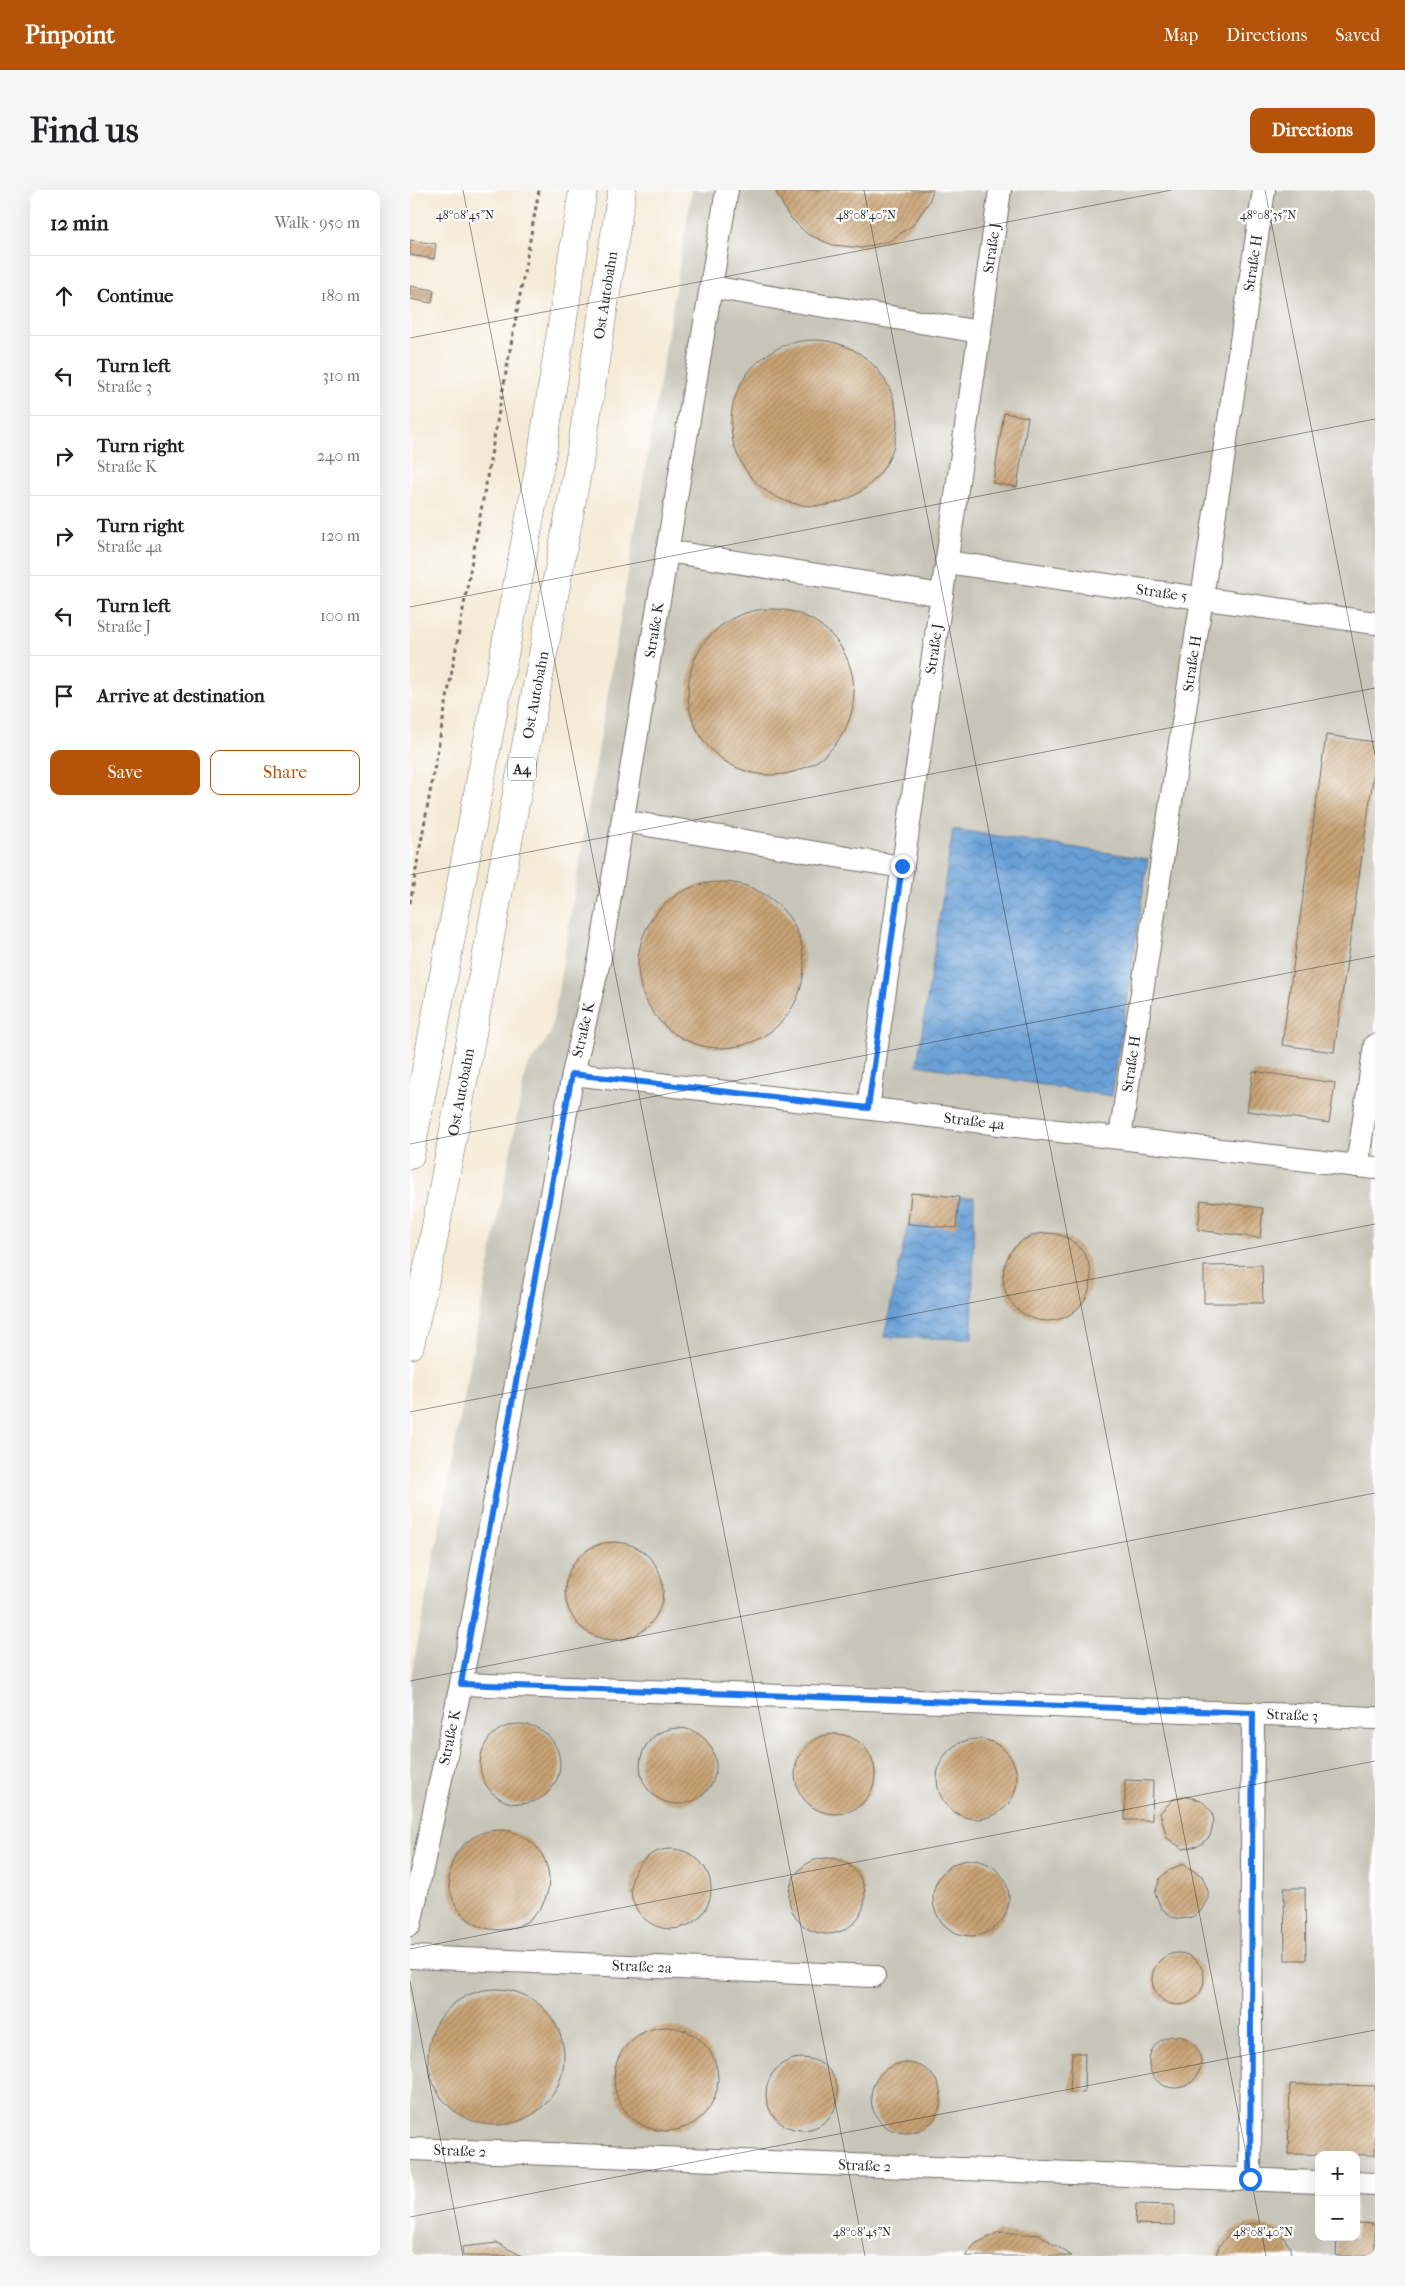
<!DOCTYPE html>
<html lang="en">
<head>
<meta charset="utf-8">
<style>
  :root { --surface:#fff; --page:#f6f6f6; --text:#202124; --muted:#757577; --line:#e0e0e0; --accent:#b45309 }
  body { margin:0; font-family:"IM FELL French Canon",serif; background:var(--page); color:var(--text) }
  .controls { position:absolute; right:15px; bottom:15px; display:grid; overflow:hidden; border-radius:10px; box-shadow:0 5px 20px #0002 }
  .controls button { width:45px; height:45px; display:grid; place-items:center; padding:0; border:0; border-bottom:1px solid var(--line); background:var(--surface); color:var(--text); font:25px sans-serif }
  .stop { position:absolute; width:15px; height:15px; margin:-11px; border:4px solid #1a73e8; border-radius:50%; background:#fff }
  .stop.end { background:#1a73e8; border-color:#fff; box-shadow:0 1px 5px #0008 }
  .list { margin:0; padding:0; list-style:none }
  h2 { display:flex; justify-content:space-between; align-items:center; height:65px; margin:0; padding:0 20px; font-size:21px }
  h2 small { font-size:16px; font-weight:400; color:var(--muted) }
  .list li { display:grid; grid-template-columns:32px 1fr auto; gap:15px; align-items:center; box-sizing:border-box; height:80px; padding:0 20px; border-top:1px solid var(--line) }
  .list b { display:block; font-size:19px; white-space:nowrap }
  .list p { margin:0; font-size:16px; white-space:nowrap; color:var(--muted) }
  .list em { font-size:16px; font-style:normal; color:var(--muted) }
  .actions { display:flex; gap:10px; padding:15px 20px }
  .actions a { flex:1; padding:11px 0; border:1px solid var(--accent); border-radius:10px; text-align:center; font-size:18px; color:var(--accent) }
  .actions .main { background:var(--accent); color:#fff }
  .icon { flex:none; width:28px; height:28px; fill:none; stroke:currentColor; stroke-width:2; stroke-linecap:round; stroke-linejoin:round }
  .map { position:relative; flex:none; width:965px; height:2066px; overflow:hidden; border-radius:10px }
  header { display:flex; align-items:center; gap:30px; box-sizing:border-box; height:70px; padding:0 25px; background:var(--accent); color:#fff }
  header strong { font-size:24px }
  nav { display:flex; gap:28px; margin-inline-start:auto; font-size:18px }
  .intro { display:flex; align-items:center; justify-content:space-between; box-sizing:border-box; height:120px; padding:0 30px }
  h1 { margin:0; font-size:35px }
  .button { padding:12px 22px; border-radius:10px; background:var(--accent); color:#fff; font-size:18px; font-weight:700 }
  main { display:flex; gap:30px; padding:0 30px }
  aside { flex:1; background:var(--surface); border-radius:10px; box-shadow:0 5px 20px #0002 }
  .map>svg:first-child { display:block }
  .industrial { fill:#c7c5b8; fill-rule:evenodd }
  .water { fill:url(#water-waves); stroke:#4a6580 }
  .building { fill:url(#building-hatch) }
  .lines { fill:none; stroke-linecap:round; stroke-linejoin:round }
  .minor-casing { stroke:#716e66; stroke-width:24 }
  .highway-casing { stroke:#716e66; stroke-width:29 }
  .path { stroke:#716e66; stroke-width:3; stroke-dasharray:4 4; stroke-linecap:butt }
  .minor { stroke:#fff; stroke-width:22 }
  .highway { stroke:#fff; stroke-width:28 }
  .route { stroke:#1a73e8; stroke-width:6 }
  .ticks { fill:none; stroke:#2b2b2b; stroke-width:1; stroke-opacity:0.45 }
  .labels { text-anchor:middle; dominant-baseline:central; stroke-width:4.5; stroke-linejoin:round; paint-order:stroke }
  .shield { fill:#fff; stroke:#6b6b6b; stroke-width:1 }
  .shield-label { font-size:14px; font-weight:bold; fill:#2b2b2b }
  .street-label { font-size:15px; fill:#2b2b2b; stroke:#fff }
  .ticks-label { font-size:12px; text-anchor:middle; fill:#2b2b2b; stroke:#fff; stroke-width:4.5; stroke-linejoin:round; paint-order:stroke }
</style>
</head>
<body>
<header>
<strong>Pinpoint</strong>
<nav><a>Map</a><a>Directions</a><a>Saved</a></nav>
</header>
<div class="intro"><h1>Find us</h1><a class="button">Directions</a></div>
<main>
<aside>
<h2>12 min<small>Walk · 950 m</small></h2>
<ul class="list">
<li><svg class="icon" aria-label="ahead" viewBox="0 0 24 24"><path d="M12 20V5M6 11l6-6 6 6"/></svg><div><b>Continue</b></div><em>180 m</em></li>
<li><svg class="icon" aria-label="left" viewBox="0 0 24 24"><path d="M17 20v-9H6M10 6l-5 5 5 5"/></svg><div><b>Turn left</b><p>Straße 3</p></div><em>310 m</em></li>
<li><svg class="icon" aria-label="right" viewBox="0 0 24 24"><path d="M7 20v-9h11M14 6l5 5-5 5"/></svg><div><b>Turn right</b><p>Straße K</p></div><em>240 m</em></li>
<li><svg class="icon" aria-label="right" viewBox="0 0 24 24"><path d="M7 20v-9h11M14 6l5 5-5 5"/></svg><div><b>Turn right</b><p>Straße 4a</p></div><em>120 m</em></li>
<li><svg class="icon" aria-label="left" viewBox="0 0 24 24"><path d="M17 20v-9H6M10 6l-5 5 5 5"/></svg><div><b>Turn left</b><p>Straße J</p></div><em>100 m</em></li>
<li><svg class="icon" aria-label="arrive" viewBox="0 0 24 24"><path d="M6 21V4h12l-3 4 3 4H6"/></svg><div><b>Arrive at destination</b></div></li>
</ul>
<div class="actions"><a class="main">Save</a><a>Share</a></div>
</aside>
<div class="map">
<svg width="965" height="2066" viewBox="0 0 965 2066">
  <defs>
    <pattern id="water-waves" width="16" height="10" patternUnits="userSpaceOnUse" patternTransform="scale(1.25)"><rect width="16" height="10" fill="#689fd5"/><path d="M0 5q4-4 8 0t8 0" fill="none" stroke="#5682ad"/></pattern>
    <pattern id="building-hatch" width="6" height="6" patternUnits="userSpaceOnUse" patternTransform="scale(1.25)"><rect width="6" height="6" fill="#c8a273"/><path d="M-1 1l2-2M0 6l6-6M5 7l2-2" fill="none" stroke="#a3845f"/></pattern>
  </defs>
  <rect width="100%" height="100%" fill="#fff"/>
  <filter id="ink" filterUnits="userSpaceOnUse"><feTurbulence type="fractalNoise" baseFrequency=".02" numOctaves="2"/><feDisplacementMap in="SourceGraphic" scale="10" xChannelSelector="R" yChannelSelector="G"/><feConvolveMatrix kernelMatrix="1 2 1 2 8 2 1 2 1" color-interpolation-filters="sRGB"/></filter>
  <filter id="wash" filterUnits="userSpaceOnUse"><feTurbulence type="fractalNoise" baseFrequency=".0096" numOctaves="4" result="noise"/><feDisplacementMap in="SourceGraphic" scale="20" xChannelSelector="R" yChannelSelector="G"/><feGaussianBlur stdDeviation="1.12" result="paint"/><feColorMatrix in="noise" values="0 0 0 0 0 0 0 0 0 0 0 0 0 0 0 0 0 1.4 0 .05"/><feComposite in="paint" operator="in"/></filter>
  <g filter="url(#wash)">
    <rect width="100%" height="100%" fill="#f4e9d4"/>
    <!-- industrial -->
    <path class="industrial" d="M282 0H965V2066H0V1493L116 879 141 843ZM909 1965H946V2047H909Z"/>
    <!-- water -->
    <path class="water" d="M543 639 738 669 702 906 507 875Z
      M549 1007H564L562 1149 474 1147 498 1034 546 1037Z"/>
    <g id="blocks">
      <!-- building -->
      <path class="building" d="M365 0H523L519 12 503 35 479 51 452 58 423 55 397 44 378 25Z
        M0 50 26 54 24 69 0 65Z
        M0 96 24 100 22 113 0 109Z
        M321 233a83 83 0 1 1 166 0a83 83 0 1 1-166 0Z
        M594 223 618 227 607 297 583 293Z
        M278 502a83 83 0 1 1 166 0a83 83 0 1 1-166 0Z
        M916 545 965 552V574L924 862 872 855Z
        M228 775a83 83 0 1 1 166 0a83 83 0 1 1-166 0Z
        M843 881 925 893 919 933 837 921Z
        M501 1003 549 1007 546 1038 498 1034Z
        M791 1010 853 1018 850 1048 788 1040Z
        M593 1087a44 44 0 1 1 88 0a44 44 0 1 1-88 0Z
        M852 1075 853 1113H794V1076Z
        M155 1401a49 49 0 1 1 98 0a49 49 0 1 1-98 0Z
        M70 1574a40 40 0 1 1 80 0a40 40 0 1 1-80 0Z
        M230 1576a38 38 0 1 1 76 0a38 38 0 1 1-76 0Z
        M385 1584a40 40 0 1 1 80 0a40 40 0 1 1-80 0Z
        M527 1589a40 40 0 1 1 80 0a40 40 0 1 1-80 0Z
        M715 1590 743 1591 742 1630H715Z
        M773 1606 791 1610 802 1622 804 1631 800 1646 795 1651 788 1656 773 1659 757 1648 750 1623 764 1609Z
        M39 1690a50 50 0 1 1 100 0a50 50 0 1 1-100 0Z
        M221 1699a40 40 0 1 1 80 0a40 40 0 1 1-80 0Z
        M379 1706a38 38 0 1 1 76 0a38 38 0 1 1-76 0Z
        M523 1708a38 38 0 1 1 76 0a38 38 0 1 1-76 0Z
        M773 1674 792 1686 798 1701V1708L790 1722 782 1727 771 1729 762 1727 751 1718 745 1703 750 1688 759 1680Z
        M874 1698H895L896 1770H875Z
        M742 1789a26 26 0 1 1 52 0a26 26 0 1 1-52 0Z
        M18 1867a68 68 0 1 1 136 0a68 68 0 1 1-136 0Z
        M204 1889a52 52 0 1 1 104 0a52 52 0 1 1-104 0Z
        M739 1872a26 26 0 1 1 52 0a26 26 0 1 1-52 0Z
        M662 1863H675L674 1903 660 1902Z
        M356 1904a36 36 0 1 1 72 0a36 36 0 1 1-72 0Z
        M461 1908a35 35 0 1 1 70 0a35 35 0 1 1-70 0Z
        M880 1894 965 1896V1965L878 1964Z
        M726 2014 764 2015V2035L725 2034Z
        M841 2033 864 2038 872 2044 879 2056 882 2066H806L809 2056 821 2041Z
        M946 2033 965 2034V2066H926L927 2047H946Z
        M589 2042 630 2045 662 2066H555L565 2054Z
        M87 2053 112 2066H53L52 2057Z"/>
    </g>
  </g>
  <g filter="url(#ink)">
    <use href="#blocks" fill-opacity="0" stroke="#716e66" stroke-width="1"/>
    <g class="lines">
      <!-- minor casing -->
      <g class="minor-casing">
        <g id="minor">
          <path d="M301 97 570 142"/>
          <path d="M257 361 532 405"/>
          <path id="s1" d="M536 372 965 433"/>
          <path d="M213 631 492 677"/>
          <path id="s2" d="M163 884 965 978"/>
          <path id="s3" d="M458 918 590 0"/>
          <path id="s4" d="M710 947 854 0"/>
          <path d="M947 976 965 855"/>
          <path id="s5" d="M51 1494 965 1528"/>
          <path id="s6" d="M0 1735 51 1494 163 884 190 767 317 0"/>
          <path id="s7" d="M0 1767 464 1786"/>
          <path id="s8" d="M0 1959 909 1992"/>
          <path d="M840 1989 843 1523"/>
          <path d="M946 1993 965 1994"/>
        </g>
      </g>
      <!-- highway casing -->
      <g class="highway-casing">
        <g id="highway">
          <path d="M0 965 132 263 173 0"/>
          <path id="s9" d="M0 1155 20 1068 170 267 212 0"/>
        </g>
      </g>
      <!-- path -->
      <path class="path" d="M0 713 129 0"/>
      <!-- minor -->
      <use href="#minor" class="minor"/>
      <!-- highway -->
      <use href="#highway" class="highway"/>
    </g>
  </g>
  <g class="lines" filter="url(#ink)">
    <!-- route -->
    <path class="route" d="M492 676 458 918 162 884 51 1494 843 1523 840 1989"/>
  </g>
  <!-- ticks -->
  <path class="ticks" d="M53 0 455 2066M454 0 856 2066M855 0 965 565M0 148 762 0M0 417 965 229M0 685 965 498M0 954 965 766M0 1222 965 1034M0 1491 965 1303M0 1759 965 1571M0 1791 53 2066M0 2027 965 1840"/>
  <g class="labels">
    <!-- shield labels -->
    <rect class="shield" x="98" y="567.5" width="28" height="23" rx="4"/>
    <g class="shield-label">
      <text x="112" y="579">A4</text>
    </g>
    <!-- street labels -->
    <g class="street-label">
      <text stroke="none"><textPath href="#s3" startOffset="869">Straße J</textPath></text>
      <text stroke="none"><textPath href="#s4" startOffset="884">Straße H</textPath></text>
      <text stroke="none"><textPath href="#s9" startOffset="1068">Ost Autobahn</textPath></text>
      <text stroke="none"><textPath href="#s1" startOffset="218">Straße 5</textPath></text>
      <text stroke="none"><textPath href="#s6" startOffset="1318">Straße K</textPath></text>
      <text stroke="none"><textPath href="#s3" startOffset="464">Straße J</textPath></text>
      <text stroke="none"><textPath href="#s4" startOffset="479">Straße H</textPath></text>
      <text stroke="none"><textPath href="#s9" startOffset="662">Ost Autobahn</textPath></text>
      <text stroke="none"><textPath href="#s6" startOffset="912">Straße K</textPath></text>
      <text stroke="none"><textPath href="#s4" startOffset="74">Straße H</textPath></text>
      <text stroke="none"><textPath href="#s9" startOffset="258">Ost Autobahn</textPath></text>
      <text stroke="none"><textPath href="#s2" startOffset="404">Straße 4a</textPath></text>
      <text stroke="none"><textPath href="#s5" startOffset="832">Straße 3</textPath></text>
      <text stroke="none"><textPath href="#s6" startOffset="192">Straße K</textPath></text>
      <text stroke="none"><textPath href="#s7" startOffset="232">Straße 2a</textPath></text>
      <text stroke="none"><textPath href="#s8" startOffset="50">Straße 2</textPath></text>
      <text stroke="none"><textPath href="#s8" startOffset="455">Straße 2</textPath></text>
    </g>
  </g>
  <g class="ticks-label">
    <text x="55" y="29">48°08'45"N</text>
    <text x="456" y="29">48°08'40"N</text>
    <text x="858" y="29">48°08'35"N</text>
    <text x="452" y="2046">48°08'45"N</text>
    <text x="853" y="2046">48°08'40"N</text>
  </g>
</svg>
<div class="controls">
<button>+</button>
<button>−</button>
</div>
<div class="stop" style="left:840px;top:1989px"></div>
<div class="stop end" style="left:492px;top:676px"></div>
</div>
</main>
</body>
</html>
